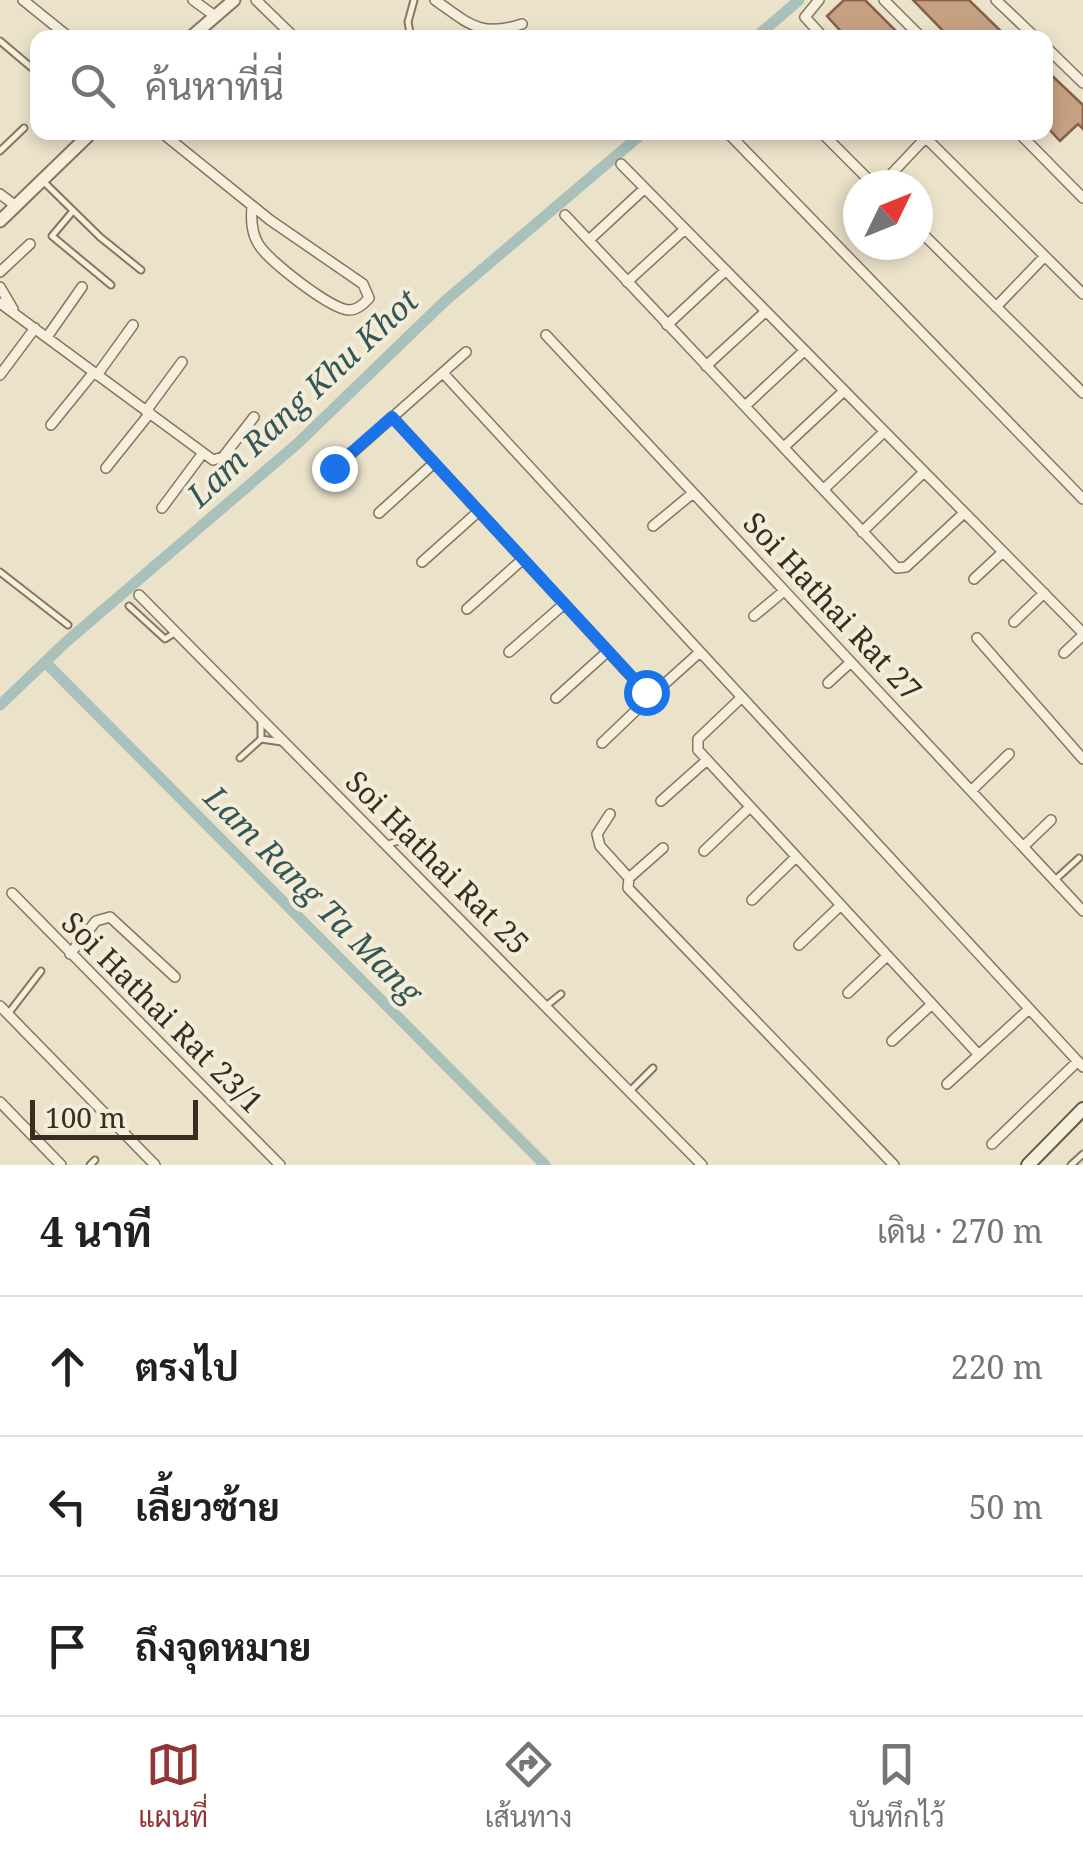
<!DOCTYPE html>
<html lang="th">
<head>
<meta charset="utf-8">
<style>
  :root { --surface:#fff; --page:#f6f6f6; --text:#202124; --muted:#757577; --line:#e0e0e0; --accent:#913535 }
  body { margin:0; font-family:"Noto Serif",Sarabun,serif; background:var(--page); color:var(--text) }
  .compass { position:absolute; left:843px; top:170px; width:90px; height:90px; border-radius:50%; background:var(--surface); box-shadow:0 5px 15px #0003; rotate:47deg }
  .scale { position:absolute; left:30px; bottom:25px; width:168px; box-sizing:border-box; padding-left:10px; border:5px solid #392d22; border-top:0; font-size:28px; line-height:35px; white-space:nowrap; color:#392d22; -webkit-text-stroke:8px #f3ecd9; paint-order:stroke }
  .stop { position:absolute; width:30px; height:30px; margin:-22px; border:8px solid #1a73e8; border-radius:50%; background:#fff }
  .stop.end { background:#1a73e8; border-color:#fff; box-shadow:0 2px 10px #0008 }
  .list { margin:0; padding:0; list-style:none }
  h2 { display:flex; justify-content:space-between; align-items:center; height:130px; margin:0; padding:0 40px; font-size:42px }
  h2 small { font-size:32px; font-weight:400; color:var(--muted) }
  .list li { display:grid; grid-template-columns:65px 1fr auto; gap:30px; align-items:center; box-sizing:border-box; height:140px; padding:0 40px; border-top:2px solid var(--line) }
  .list b { display:block; font-size:38px; white-space:nowrap }
  .list em { font-size:32px; font-style:normal; color:var(--muted) }
  .icon { flex:none; width:55px; height:55px; fill:none; stroke:currentColor; stroke-width:2; stroke-linecap:round; stroke-linejoin:round }
  .map { position:relative; flex:none; width:1083px; height:1165px; overflow:hidden }
  .search { position:absolute; background:var(--surface); box-shadow:0 5px 15px #0003; left:30px; right:30px; top:30px; height:110px; display:flex; align-items:center; gap:25px; box-sizing:border-box; padding:0 35px; border-radius:20px; color:var(--muted); font-size:38px }
  .sheet { height:550px; background:var(--surface) }
  nav { display:flex; justify-content:space-around; align-items:center; box-sizing:border-box; height:140px; border-top:2px solid var(--line); background:var(--surface); font-size:28px; color:var(--muted) }
  nav a { display:grid; justify-items:center; gap:5px }
  nav .on { color:var(--accent) }
  .map>svg:first-child { display:block }
  .lines { fill:none; stroke-linecap:round; stroke-linejoin:round }
  .canal { stroke:#aac0ba; stroke-width:11 }
  .building { fill:#c6a083; stroke:#846047; stroke-width:2.5 }
  .service-casing { stroke:#877560; stroke-width:9 }
  .minor-casing { stroke:#877560; stroke-width:12 }
  .tertiary-casing { stroke:#877560; stroke-width:15 }
  .secondary-casing { stroke:#695643; stroke-width:16 }
  .service { stroke:#f7efdd; stroke-width:5 }
  .minor { stroke:#f7efdd; stroke-width:9 }
  .tertiary { stroke:#f7efdd; stroke-width:11 }
  .secondary { stroke:#f7efdd; stroke-width:12 }
  .route { stroke:#1a73e8; stroke-width:12 }
  .labels { text-anchor:middle; dominant-baseline:central; stroke-width:8; stroke-linejoin:round; paint-order:stroke }
  .street-label { font-size:30px; fill:#392d22; stroke:#f3ecd9 }
  .water-label { font-size:32px; font-style:italic; fill:#335755; stroke:#f3ecd9 }
</style>
</head>
<body>
<div class="map">
<svg width="1083" height="1165" viewBox="0 0 1083 1165">
  <rect width="100%" height="100%" fill="#ebe2ca"/>
  <g class="lines">
    <!-- canal -->
    <path class="canal" d="M755 38 799 0
      M45 662 545 1165
      M0 705 66 642 297 444 445 301 644 132"/>
  </g>
  <!-- building -->
  <path class="building" d="M844 0H865L903 38H847L827 16Z
    M913 0H969L1008 38H950Z
    M1046 70 1083 105V129L1078 124 1060 141 1046 126Z"/>
  <g class="lines">
    <!-- service casing -->
    <g class="service-casing">
      <path id="service" d="M411 38 408 22 414 0
        M0 41 38 73
        M0 151 24 128
        M44 182 100 237 141 270
        M73 211 52 236 111 285
        M0 572 68 625
        M129 606 165 639 176 632
        M261 739 282 742
        M240 758 261 739V722
        M385 845 412 837
        M1055 880 1079 858
        M546 1006 561 994
        M8 1014 41 971
        M630 1091 653 1068
        M90 1165 95 1160
        M1071 1165 1083 1154"/>
    </g>
    <!-- minor casing -->
    <g class="minor-casing">
      <path id="minor" d="M23 0 70 38
        M193 0 215 16
        M256 0 295 38
        M435 0C468 23 480 38 522 24
        M819 0 805 17 824 38
        M884 0 922 38
        M996 0 1036 38
        M1046 47 1083 83
        M161 132 270 220 363 284 369 298C364 304 358 310 349 310 330 309 269 261 259 245 251 233 251 219 252 206
        M727 132 1083 499
        M821 132 874 185
        M920 132 1083 294
        M1018 132 1083 198
        M621 164 1083 633
        M881 185 931 132
        M0 194 16 206
        M565 215 897 568 906 567 964 513
        M918 229 1083 393
        M589 240 644 189
        M0 272 30 244
        M627 282 684 230
        M0 287 13 309
        M0 303 213 460 223 457 254 417
        M996 307 1045 256
        M667 325 725 271
        M546 335 1083 911
        M47 337 82 287
        M706 366 765 312
        M443 373 1083 1067
        M0 375 35 328
        M97 375 133 325
        M745 406 804 351
        M146 411 182 362
        M392 417 650 697 700 652
        M51 425 94 372
        M784 447 844 391
        M106 468 150 413
        M334 469 466 352
        M824 489 884 432
        M162 508 203 453
        M379 513 434 463
        M653 526 693 493
        M862 532 924 472
        M422 562 479 511
        M974 579 1003 552
        M139 595 702 1165
        M467 609 523 559
        M754 616 784 591
        M1014 622 1044 593
        M977 638 1083 759
        M509 652 564 604
        M1064 653 1083 635
        M828 683 851 662
        M742 697 698 739V750L979 1055
        M556 698 607 652
        M602 743 650 697
        M971 791 1009 754
        M661 801 706 761
        M610 814 597 834 600 846 629 878
        M1024 846 1051 820
        M663 848 629 878 628 888 894 1165
        M704 851 750 807
        M12 893 280 1165
        M752 900 796 857
        M799 945 841 905
        M70 954 96 921 110 917 175 977
        M848 993 887 956
        M0 1006 155 1165
        M892 1041 932 1004
        M947 1084 1029 1009
        M0 1102 61 1165
        M992 1144 1078 1061"/>
    </g>
    <!-- tertiary casing -->
    <g class="tertiary-casing">
      <path id="tertiary" d="M190 38 234 0
        M0 221 92 132"/>
    </g>
    <!-- secondary casing -->
    <g class="secondary-casing">
      <path id="secondary" d="M1028 1165 1083 1109"/>
    </g>
    <!-- service -->
    <use href="#service" class="service"/>
    <!-- minor -->
    <use href="#minor" class="minor"/>
    <!-- tertiary -->
    <use href="#tertiary" class="tertiary"/>
    <!-- secondary -->
    <use href="#secondary" class="secondary"/>
  </g>
  <g class="lines">
    <!-- route -->
    <path class="route" d="M334 468 392 417 646 692"/>
  </g>
  <g class="labels">
    <!-- street labels -->
    <g class="street-label">
      <text transform="translate(833 606) rotate(47)">Soi Hathai Rat 27</text>
      <text transform="translate(438 862) rotate(45)">Soi Hathai Rat 25</text>
      <text transform="translate(163 1012) rotate(45)">Soi Hathai Rat 23/1</text>
    </g>
    <!-- water labels -->
    <g class="water-label">
      <text transform="translate(302 397) rotate(-43)">Lam Rang Khu Khot</text>
      <text transform="translate(314 894) rotate(45)">Lam Rang Ta Mang</text>
    </g>
  </g>
</svg>
<svg class="compass" viewBox="-18 -18 36 36"><path d="M0-13l5 13h-10z" fill="#e53935"/><path d="M0 13l5-13h-10z" fill="#757577"/></svg>
<div class="scale">100 m</div>
<div class="stop" style="left:646px;top:692px"></div>
<div class="stop end" style="left:334px;top:468px"></div>
<div class="search"><svg class="icon" aria-label="search" viewBox="0 0 24 24"><circle cx="10" cy="10" r="6"/><path d="M15 15l6 6"/></svg>ค้นหาที่นี่</div>
</div>
<section class="sheet">
<h2>4 นาที<small>เดิน · 270 m</small></h2>
<ul class="list">
<li><svg class="icon" aria-label="ahead" viewBox="0 0 24 24"><path d="M12 20V5M6 11l6-6 6 6"/></svg><div><b>ตรงไป</b></div><em>220 m</em></li>
<li><svg class="icon" aria-label="left" viewBox="0 0 24 24"><path d="M17 20v-9H6M10 6l-5 5 5 5"/></svg><div><b>เลี้ยวซ้าย</b></div><em>50 m</em></li>
<li><svg class="icon" aria-label="arrive" viewBox="0 0 24 24"><path d="M6 21V4h12l-3 4 3 4H6"/></svg><div><b>ถึงจุดหมาย</b></div></li>
</ul>
</section>
<nav>
<a class="on"><svg class="icon" aria-label="map" viewBox="0 0 24 24"><path d="M3 6l6-2 6 2 6-2v14l-6 2-6-2-6 2zM9 4v14M15 6v14"/></svg>แผนที่</a>
<a><svg class="icon" aria-label="directions" viewBox="0 0 24 24"><path d="M12 3l9 9-9 9-9-9zM9 14v-3h6M13 9l2 2-2 2"/></svg>เส้นทาง</a>
<a><svg class="icon" aria-label="saved" viewBox="0 0 24 24"><path d="M7 4h10v16l-5-4-5 4z"/></svg>บันทึกไว้</a>
</nav>
</body>
</html>
